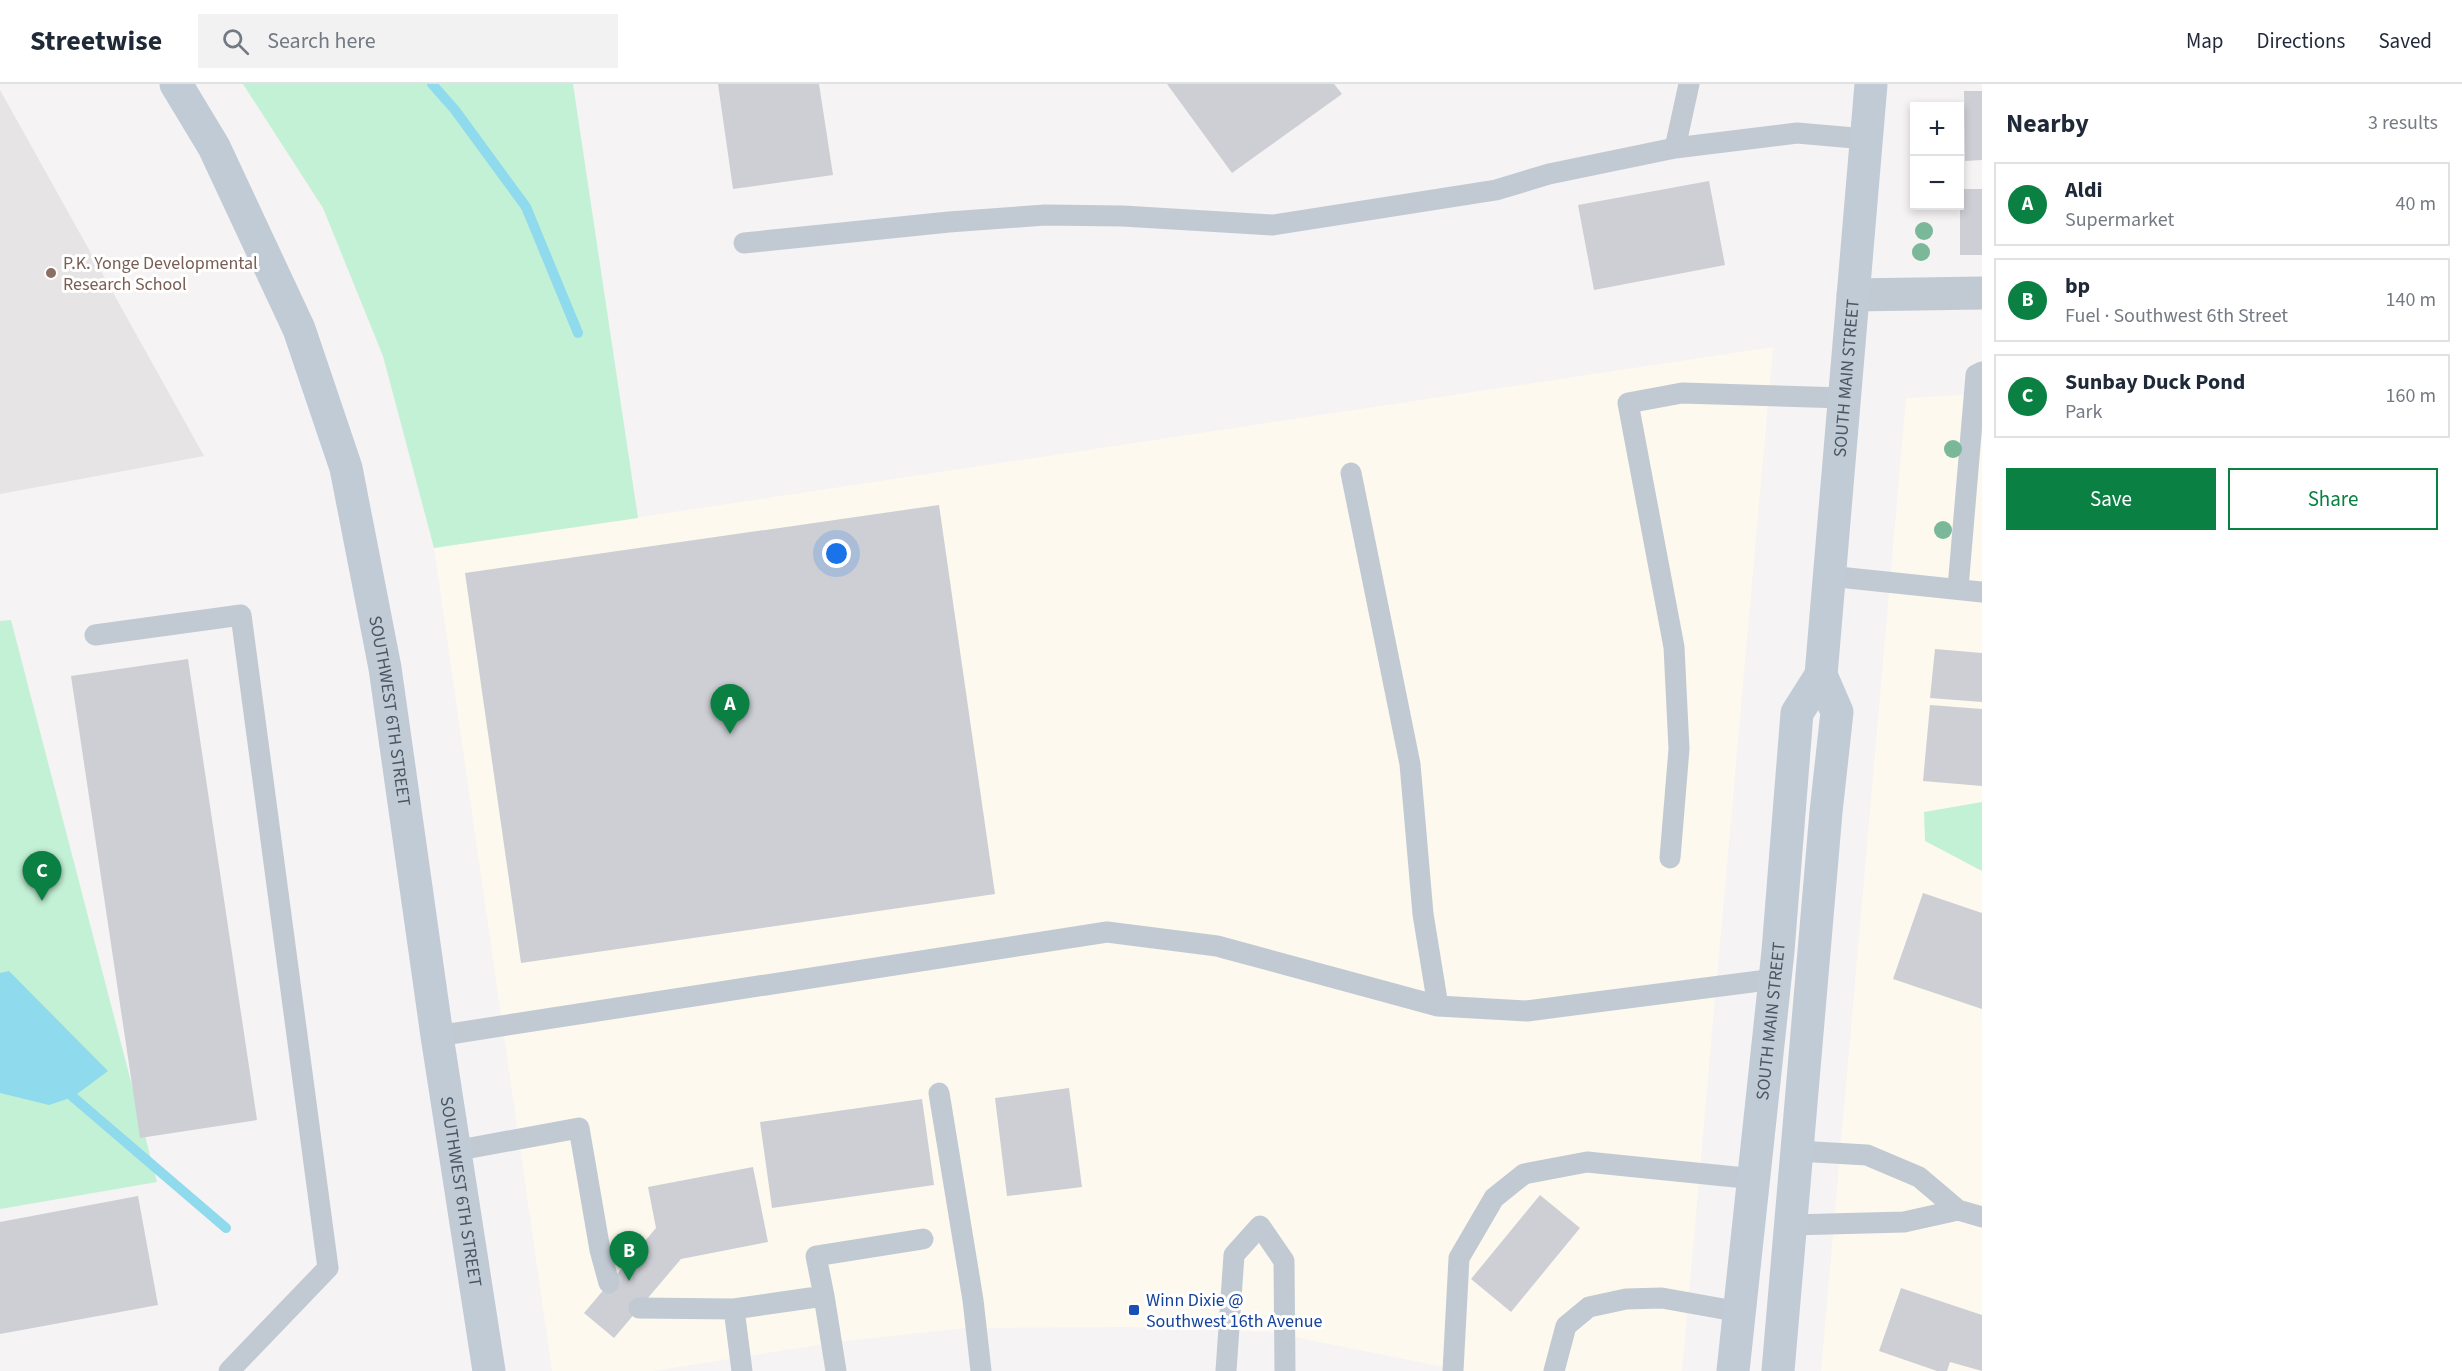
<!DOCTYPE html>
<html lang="en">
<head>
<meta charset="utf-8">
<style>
  :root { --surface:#fff; --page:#f2f2f3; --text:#1f2937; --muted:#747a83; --line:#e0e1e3; --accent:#0b8043 }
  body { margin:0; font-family:"Source Sans 3",sans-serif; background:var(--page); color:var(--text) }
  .controls { position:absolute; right:18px; top:18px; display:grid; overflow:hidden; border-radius:0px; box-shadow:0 3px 9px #0003 }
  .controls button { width:54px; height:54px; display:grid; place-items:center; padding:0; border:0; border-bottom:2px solid var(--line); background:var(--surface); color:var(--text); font:30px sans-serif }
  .you { position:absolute; left:837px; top:470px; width:21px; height:21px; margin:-15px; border:4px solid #fff; border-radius:50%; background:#1a73e8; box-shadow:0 0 0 9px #1a73e833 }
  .badge { display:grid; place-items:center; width:39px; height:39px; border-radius:50%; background:var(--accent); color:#fff; font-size:20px; font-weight:700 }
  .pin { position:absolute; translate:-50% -50px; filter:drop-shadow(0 2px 3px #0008) }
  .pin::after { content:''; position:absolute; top:32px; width:21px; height:18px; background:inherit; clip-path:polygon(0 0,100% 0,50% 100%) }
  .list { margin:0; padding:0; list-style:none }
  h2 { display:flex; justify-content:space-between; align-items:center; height:78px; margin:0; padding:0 24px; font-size:26px }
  h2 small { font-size:20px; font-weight:400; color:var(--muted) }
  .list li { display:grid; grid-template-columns:39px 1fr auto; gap:18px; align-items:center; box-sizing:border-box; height:84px; margin:0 12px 12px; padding:0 12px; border:2px solid var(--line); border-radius:0px }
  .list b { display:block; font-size:22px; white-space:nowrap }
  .list p { margin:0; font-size:20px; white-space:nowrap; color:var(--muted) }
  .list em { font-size:20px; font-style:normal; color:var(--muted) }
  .actions { display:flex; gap:12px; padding:18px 24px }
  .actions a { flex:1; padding:14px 0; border:2px solid var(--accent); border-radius:0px; text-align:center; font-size:21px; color:var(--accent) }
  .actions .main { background:var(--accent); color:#fff }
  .icon { flex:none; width:33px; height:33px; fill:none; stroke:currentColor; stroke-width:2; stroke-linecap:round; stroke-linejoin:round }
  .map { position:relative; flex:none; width:1982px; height:1287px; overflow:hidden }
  header { display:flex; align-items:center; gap:36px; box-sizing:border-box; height:84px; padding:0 30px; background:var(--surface); border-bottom:2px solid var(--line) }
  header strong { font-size:28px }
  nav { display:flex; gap:33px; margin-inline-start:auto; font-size:21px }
  .search { width:420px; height:54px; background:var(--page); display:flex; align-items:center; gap:15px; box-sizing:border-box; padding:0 21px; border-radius:0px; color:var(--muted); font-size:22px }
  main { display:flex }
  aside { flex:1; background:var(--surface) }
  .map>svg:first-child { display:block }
  .commercial { fill:#fdf9ef }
  .education { fill:#e6e4e5 }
  .green { fill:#c3f1d5 }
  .water { fill:#90daee }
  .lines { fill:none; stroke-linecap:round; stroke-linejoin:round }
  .stream { stroke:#90daee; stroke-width:10 }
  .building { fill:#cdcfd5 }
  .lane { stroke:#c1cad2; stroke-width:21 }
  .street { stroke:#c1cad2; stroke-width:33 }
  .secondary { stroke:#c1cbd6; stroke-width:33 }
  .tree { fill:#7bb799 }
  .education-dot { fill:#8d6e63; stroke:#fff; stroke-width:2 }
  .transit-dot { fill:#1a4fb4; stroke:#fff; stroke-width:2 }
  .labels { text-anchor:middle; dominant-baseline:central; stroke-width:6; stroke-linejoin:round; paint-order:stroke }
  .education-label { font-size:18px; fill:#785e54; stroke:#fff; text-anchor:start }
  .street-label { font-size:18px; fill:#4a5661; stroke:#fff }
  .transit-label { font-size:18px; fill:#164399; stroke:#fff; text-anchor:start }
</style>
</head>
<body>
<header>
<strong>Streetwise</strong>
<div class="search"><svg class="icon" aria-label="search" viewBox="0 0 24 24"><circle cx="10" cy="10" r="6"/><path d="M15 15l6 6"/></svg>Search here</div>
<nav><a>Map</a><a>Directions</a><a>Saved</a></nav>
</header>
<main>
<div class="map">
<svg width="1982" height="1287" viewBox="0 0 1982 1287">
  <rect width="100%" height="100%" fill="#f5f3f3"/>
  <!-- commercial -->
  <path class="commercial" d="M1773 263 1682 1287H1464L1269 1248 1130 1243 965 1244 837 1258 653 1287H552L434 464Z
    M1982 310V1287H1821L1906 314Z"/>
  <!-- education -->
  <path class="education" d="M0 6 204 372 0 410Z"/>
  <!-- green -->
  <path class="green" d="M243 0H573L638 434 434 464 383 272 323 124Z
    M11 536 157 1098 0 1125V537Z
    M1982 718V787L1925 757 1924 728Z"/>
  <!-- water -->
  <path class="water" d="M9 887 108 987 73 1013 49 1021 0 1009V889Z"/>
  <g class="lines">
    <!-- stream -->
    <path class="stream" d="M432 0 455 26 526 123 578 249
      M73 1013 226 1144"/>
  </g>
  <!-- building -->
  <path class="building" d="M718 0H819L833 91 733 105Z
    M1167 0H1334L1342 10 1232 89Z
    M1964 7H1982V76L1965 77Z
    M1709 97 1725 181 1594 206 1578 121Z
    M1960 105H1982V171H1960Z
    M939 421 995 810 521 879 465 489Z
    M1935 565 1982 569V618L1930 614Z
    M188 575 257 1036 140 1054 71 592Z
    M1930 621 1982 625V702L1923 697Z
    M1923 809 1982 829V925L1893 895Z
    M1069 1004 1082 1103 1007 1112 995 1014Z
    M922 1015 934 1101 772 1124 760 1038Z
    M753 1083 768 1158 681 1175 614 1254 584 1229 656 1144 648 1103Z
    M1540 1111 1580 1144 1511 1228 1471 1195Z
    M138 1112 158 1221 0 1250V1138Z
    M1901 1204 1982 1231V1287L1950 1278 1947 1287H1937L1879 1267Z"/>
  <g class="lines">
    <!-- lane -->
    <path class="lane" d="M1689 0 1675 64 1797 49 1866 55
      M744 159 949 138 1045 131 1123 132 1273 141 1496 106 1549 90 1675 64
      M1351 389 1410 680 1423 830 1438 922
      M1829 492 1982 508
      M1958 504 1976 291 1982 288
      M95 551 241 531 328 1184 229 1287
      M1670 774 1679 665 1674 563 1628 319 1682 309 1844 314
      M437 952 1107 848 1217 862 1438 922 1527 927 1775 895
      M939 1009 973 1216 981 1287
      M454 1067 579 1044 600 1166 609 1199
      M1797 1067 1867 1071 1919 1093 1958 1126 1982 1133
      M1791 1141 1904 1138 1958 1126
      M824 1212 816 1172 923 1155
      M639 1224 734 1225 742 1287
      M734 1225 824 1212 836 1287
      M1226 1287 1234 1171 1260 1142 1284 1177 1285 1287
      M1453 1287 1459 1174 1494 1114 1524 1090 1587 1078 1755 1095
      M1554 1287 1566 1242 1589 1223 1626 1215 1662 1214 1740 1228"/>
    <!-- street -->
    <path class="street" d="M1853 211 1982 209"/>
    <!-- secondary -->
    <g class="secondary">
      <path id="s1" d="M176 0 214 63 299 245 346 384 385 584 437 952 489 1287"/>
      <path id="s2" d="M1733 1287 1778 867 1797 629 1821 591 1871 0"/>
      <path d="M1778 1287 1826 728 1837 628 1821 591"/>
    </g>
  </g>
  <!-- trees -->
  <g class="tree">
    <circle cx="1924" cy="147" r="9"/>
    <circle cx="1921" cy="168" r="9"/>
    <circle cx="1953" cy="365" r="9"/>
    <circle cx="1943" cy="446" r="9"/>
  </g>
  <!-- markers -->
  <circle class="education-dot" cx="51" cy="189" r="6"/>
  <rect class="transit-dot" x="1128" y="1220" width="12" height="12" rx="3"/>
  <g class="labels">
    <!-- education labels -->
    <g class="education-label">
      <text x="63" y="179">P.K. Yonge Developmental<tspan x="63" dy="21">Research School</tspan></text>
    </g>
    <!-- street labels -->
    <g class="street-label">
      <text stroke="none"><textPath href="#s2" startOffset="1004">SOUTH MAIN STREET</textPath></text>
      <text stroke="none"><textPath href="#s1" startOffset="668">SOUTHWEST 6TH STREET</textPath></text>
      <text stroke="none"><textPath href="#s2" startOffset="352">SOUTH MAIN STREET</textPath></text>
      <text stroke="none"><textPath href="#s1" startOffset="1154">SOUTHWEST 6TH STREET</textPath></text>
    </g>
    <!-- transit labels -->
    <g class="transit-label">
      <text x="1146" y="1216">Winn Dixie @<tspan x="1146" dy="21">Southwest 16th Avenue</tspan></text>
    </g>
  </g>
</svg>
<div class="controls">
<button>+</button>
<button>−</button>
</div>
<div class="you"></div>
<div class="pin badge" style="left:730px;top:650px">A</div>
<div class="pin badge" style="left:629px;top:1197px">B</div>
<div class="pin badge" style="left:42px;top:817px">C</div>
</div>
<aside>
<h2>Nearby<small>3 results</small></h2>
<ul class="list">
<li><span class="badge">A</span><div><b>Aldi</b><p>Supermarket</p></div><em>40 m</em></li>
<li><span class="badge">B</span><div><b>bp</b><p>Fuel · Southwest 6th Street</p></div><em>140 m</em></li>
<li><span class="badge">C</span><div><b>Sunbay Duck Pond</b><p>Park</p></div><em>160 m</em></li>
</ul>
<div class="actions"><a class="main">Save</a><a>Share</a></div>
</aside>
</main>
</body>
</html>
